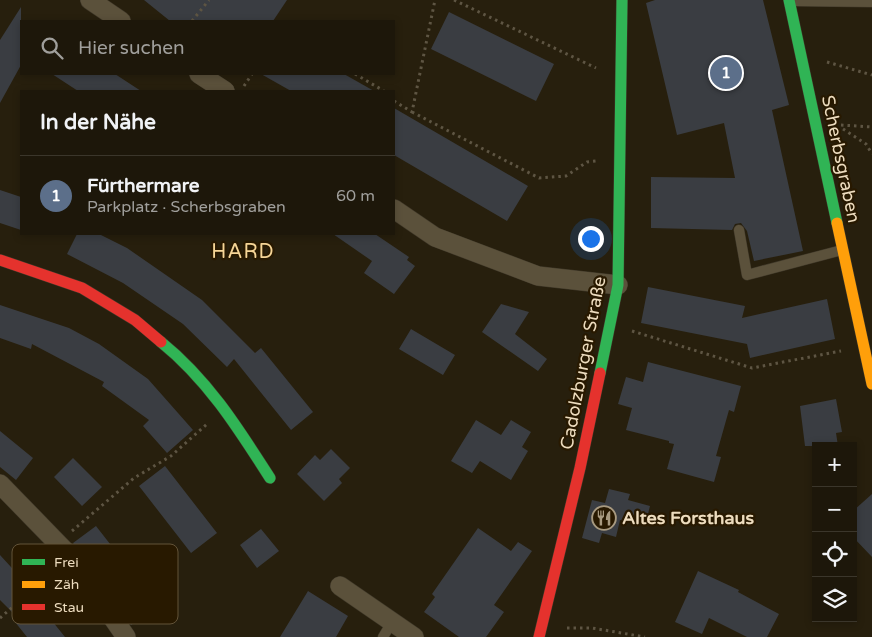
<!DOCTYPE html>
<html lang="de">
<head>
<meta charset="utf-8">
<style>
  :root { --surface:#1d170a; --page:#2a2418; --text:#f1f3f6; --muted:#a09f9c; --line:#3b362b; --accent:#b45309 }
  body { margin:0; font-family:"Varela Round",sans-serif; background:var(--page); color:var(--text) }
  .controls { position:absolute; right:15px; bottom:15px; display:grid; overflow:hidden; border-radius:0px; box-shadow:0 2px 8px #0003 }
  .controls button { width:45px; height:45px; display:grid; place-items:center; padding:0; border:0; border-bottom:1px solid var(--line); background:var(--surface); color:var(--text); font:25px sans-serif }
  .you { position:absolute; left:590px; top:238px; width:18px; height:18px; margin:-12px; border:4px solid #fff; border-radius:50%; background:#1a73e8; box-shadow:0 0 0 8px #1a73e833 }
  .badge { display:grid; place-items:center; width:32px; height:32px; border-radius:50%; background:var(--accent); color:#fff; font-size:16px; font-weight:700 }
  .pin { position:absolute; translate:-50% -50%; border:2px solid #fff; box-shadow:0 1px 5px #0006 }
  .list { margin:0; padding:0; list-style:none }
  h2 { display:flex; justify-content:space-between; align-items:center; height:65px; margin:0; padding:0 20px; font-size:21px }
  h2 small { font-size:16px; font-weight:400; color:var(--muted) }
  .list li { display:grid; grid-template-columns:32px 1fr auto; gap:15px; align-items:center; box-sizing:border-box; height:80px; padding:0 20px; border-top:1px solid var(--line) }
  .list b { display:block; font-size:19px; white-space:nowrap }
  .list p { margin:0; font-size:16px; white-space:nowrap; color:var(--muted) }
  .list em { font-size:16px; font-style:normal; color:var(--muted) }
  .icon { flex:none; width:28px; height:28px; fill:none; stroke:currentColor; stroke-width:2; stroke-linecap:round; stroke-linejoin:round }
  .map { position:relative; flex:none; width:872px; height:637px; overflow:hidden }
  .search { position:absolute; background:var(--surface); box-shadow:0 2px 8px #0003; left:20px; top:20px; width:375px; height:55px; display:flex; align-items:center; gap:12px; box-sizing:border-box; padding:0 18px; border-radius:0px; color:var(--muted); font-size:19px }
  .panel { position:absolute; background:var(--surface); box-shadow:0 2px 8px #0003; left:20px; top:90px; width:375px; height:145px; border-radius:0px }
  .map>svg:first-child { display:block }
  .building { fill:#3a3d42 }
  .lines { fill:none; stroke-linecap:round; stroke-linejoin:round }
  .lane-casing { stroke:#40392a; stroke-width:11 }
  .street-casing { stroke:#40392a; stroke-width:20 }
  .fast-casing { stroke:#40392a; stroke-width:12 }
  .slow-casing { stroke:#40392a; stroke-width:12 }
  .jam-casing { stroke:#40392a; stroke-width:12 }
  .path { stroke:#5e5543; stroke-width:3; stroke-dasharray:2.5 4; stroke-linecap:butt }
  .lane { stroke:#5b513b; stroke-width:10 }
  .street { stroke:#5b513b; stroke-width:19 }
  .fast { stroke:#30b455; stroke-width:11 }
  .slow { stroke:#ff9f0a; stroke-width:11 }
  .jam { stroke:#e5322d; stroke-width:11 }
  .labels { text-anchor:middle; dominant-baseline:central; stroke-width:4.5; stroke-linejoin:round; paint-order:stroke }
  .street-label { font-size:18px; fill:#eddcbe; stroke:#281900 }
  .poi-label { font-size:18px; font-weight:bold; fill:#eddcbe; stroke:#281900; text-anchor:start }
  .quarter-label { font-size:20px; letter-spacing:1px; fill:#f6d596; stroke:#281900 }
  .key { fill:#281900; stroke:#635439; stroke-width:1 }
  .key-label { font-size:14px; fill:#eddcbe }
</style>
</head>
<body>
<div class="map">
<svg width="872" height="637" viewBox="0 0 872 637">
  <rect width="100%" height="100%" fill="#271f0d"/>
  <!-- building -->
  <path class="building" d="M144 0H287L273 21H170Z
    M655 0H763L789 105 772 110 803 251 754 261 747 231 741 223 735 224 732 230 651 228V177L735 178 724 123 677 135 646 3Z
    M21 7V65L0 103V40Z
    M449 12 554 64 536 101 431 49Z
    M52 74H115L141 91H78Z
    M261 74H344L374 91H291Z
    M394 108 528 186 507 221 394 155Z
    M0 190 21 197V230L0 223Z
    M77 234H99L127 248 202 300 255 353 261 348 313 412 291 430 234 359 227 367 183 324 123 283 67 254Z
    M333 234H375L409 257 407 260 415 266 394 294 364 273 372 261Z
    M648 287 745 306 742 318 827 299 835 339 750 358 747 344 641 323Z
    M501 304 529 312 515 334 547 359 538 371 482 332Z
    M0 305 69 328 99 344 148 379 193 430 167 453 143 426 149 420 102 386 104 382 32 344 31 349 0 338Z
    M411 329 455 355 443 375 399 349Z
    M648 362 741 386 734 412 729 410 716 456 721 457 714 482 667 469 674 444 669 443V441L626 430 632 408 618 404 626 377 643 382Z
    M836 399 842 432 836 433 838 446H805L800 406Z
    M476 420 501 435 511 420 531 432 522 447 528 451 511 480 480 461 472 473 451 461Z
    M0 431 33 458 16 480 0 467Z
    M331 449 350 468 339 479 342 483 324 501 297 474 315 455 320 460Z
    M73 458 102 487 82 506 54 477Z
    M165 466 217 533 191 553 139 486Z
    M609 489 630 494 628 500 650 506 645 526 620 520 616 537 602 533 599 543 582 538 592 500 605 503Z
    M872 494V557L853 537V511Z
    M96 526 135 576 156 610 131 625 108 589 73 543Z
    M478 528 511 551 518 542 532 551 494 605 504 612 486 637H459L424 612 435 597 432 594Z
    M261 529 279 551 257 568 240 545Z
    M0 555 22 579 20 581 65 637H27L15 622 19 619 0 600Z
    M698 571 739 590 738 592 779 614 767 637H747L709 618 702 634 675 622Z
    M308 591 348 616 336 637H280Z"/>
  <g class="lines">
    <!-- lane casing -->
    <g class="lane-casing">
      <path id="lane" d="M791 1 872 2
        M739 230 747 275 842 250
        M383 637 392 622"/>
    </g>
    <!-- street casing -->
    <g class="street-casing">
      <path id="street" d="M90 0 121 21
        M199 74 225 91
        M394 209 435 237 538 276 618 285
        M0 484 70 556 126 637
        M340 586 414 637"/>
    </g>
    <!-- fast casing -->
    <g class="fast-casing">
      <path id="fast" d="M789 0 837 223
        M161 342C208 380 238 428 270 478
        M600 373 618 285 622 0"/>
    </g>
    <!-- slow casing -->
    <g class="slow-casing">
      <path id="slow" d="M837 223 872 384"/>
    </g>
    <!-- jam casing -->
    <g class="jam-casing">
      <path id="jam" d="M0 260 82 288 135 320 161 342
        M539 637 580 468 600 373"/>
    </g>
    <!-- path -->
    <path class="path" d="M454 0 596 68
      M192 21 209 0
      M827 62 872 75
      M355 74 384 91
      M244 86 252 74
      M394 101 412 112 435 0
      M412 112 539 178 566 176 587 162 596 161
      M841 125 872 127
      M843 129 866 144 872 154
      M632 331 752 368 841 351
      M72 531 134 478 171 456 207 424
      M0 618 56 569
      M567 628H592L645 637"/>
    <!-- lane -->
    <use href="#lane" class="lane"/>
    <!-- street -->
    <use href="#street" class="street"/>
    <!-- fast -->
    <use href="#fast" class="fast"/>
    <!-- slow -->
    <use href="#slow" class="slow"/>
    <!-- jam -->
    <use href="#jam" class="jam"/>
  </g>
  <!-- icons -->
  <defs>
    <g id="restaurant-ring" transform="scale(1.25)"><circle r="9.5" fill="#281900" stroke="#a89a80" stroke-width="1.5"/><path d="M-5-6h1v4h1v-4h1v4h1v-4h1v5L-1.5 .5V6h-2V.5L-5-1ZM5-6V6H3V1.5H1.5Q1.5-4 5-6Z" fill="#a89a80"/></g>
  </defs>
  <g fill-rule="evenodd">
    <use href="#restaurant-ring" x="604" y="518"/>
  </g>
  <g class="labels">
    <!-- street labels -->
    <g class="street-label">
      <text transform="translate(841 159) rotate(78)">Scherbsgraben</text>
      <text transform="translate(583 363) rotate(-79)">Cadolzburger Straße</text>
    </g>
    <!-- poi labels -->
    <g class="poi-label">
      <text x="622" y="518">Altes Forsthaus</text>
    </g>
    <!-- quarter labels -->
    <g class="quarter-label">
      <text x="243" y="252">HARD</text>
    </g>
  </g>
  <!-- legend -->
  <rect x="12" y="544" width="166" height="80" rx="8" class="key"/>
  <rect x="22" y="559" width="23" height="6" fill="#30b455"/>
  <rect x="22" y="581" width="23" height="7" fill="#ff9f0a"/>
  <rect x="22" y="604" width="23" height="6" fill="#e5322d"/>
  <g class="key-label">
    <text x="54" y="567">Frei</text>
    <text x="54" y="589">Zäh</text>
    <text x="54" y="612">Stau</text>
  </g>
</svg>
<div class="controls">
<button>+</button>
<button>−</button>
<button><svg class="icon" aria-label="locate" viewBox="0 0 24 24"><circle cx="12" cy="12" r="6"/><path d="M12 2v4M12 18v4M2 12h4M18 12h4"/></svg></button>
<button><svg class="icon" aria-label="layers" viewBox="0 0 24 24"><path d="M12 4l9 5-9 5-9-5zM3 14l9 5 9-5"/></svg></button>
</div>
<div class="you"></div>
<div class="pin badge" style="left:726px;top:73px;background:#5c6f8a">1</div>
<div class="search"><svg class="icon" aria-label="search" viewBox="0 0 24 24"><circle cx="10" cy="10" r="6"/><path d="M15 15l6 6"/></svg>Hier suchen</div>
<section class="panel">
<h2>In der Nähe<small></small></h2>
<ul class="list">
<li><span class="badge" style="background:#5c6f8a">1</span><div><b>Fürthermare</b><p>Parkplatz · Scherbsgraben</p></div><em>60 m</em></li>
</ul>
</section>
</div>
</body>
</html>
